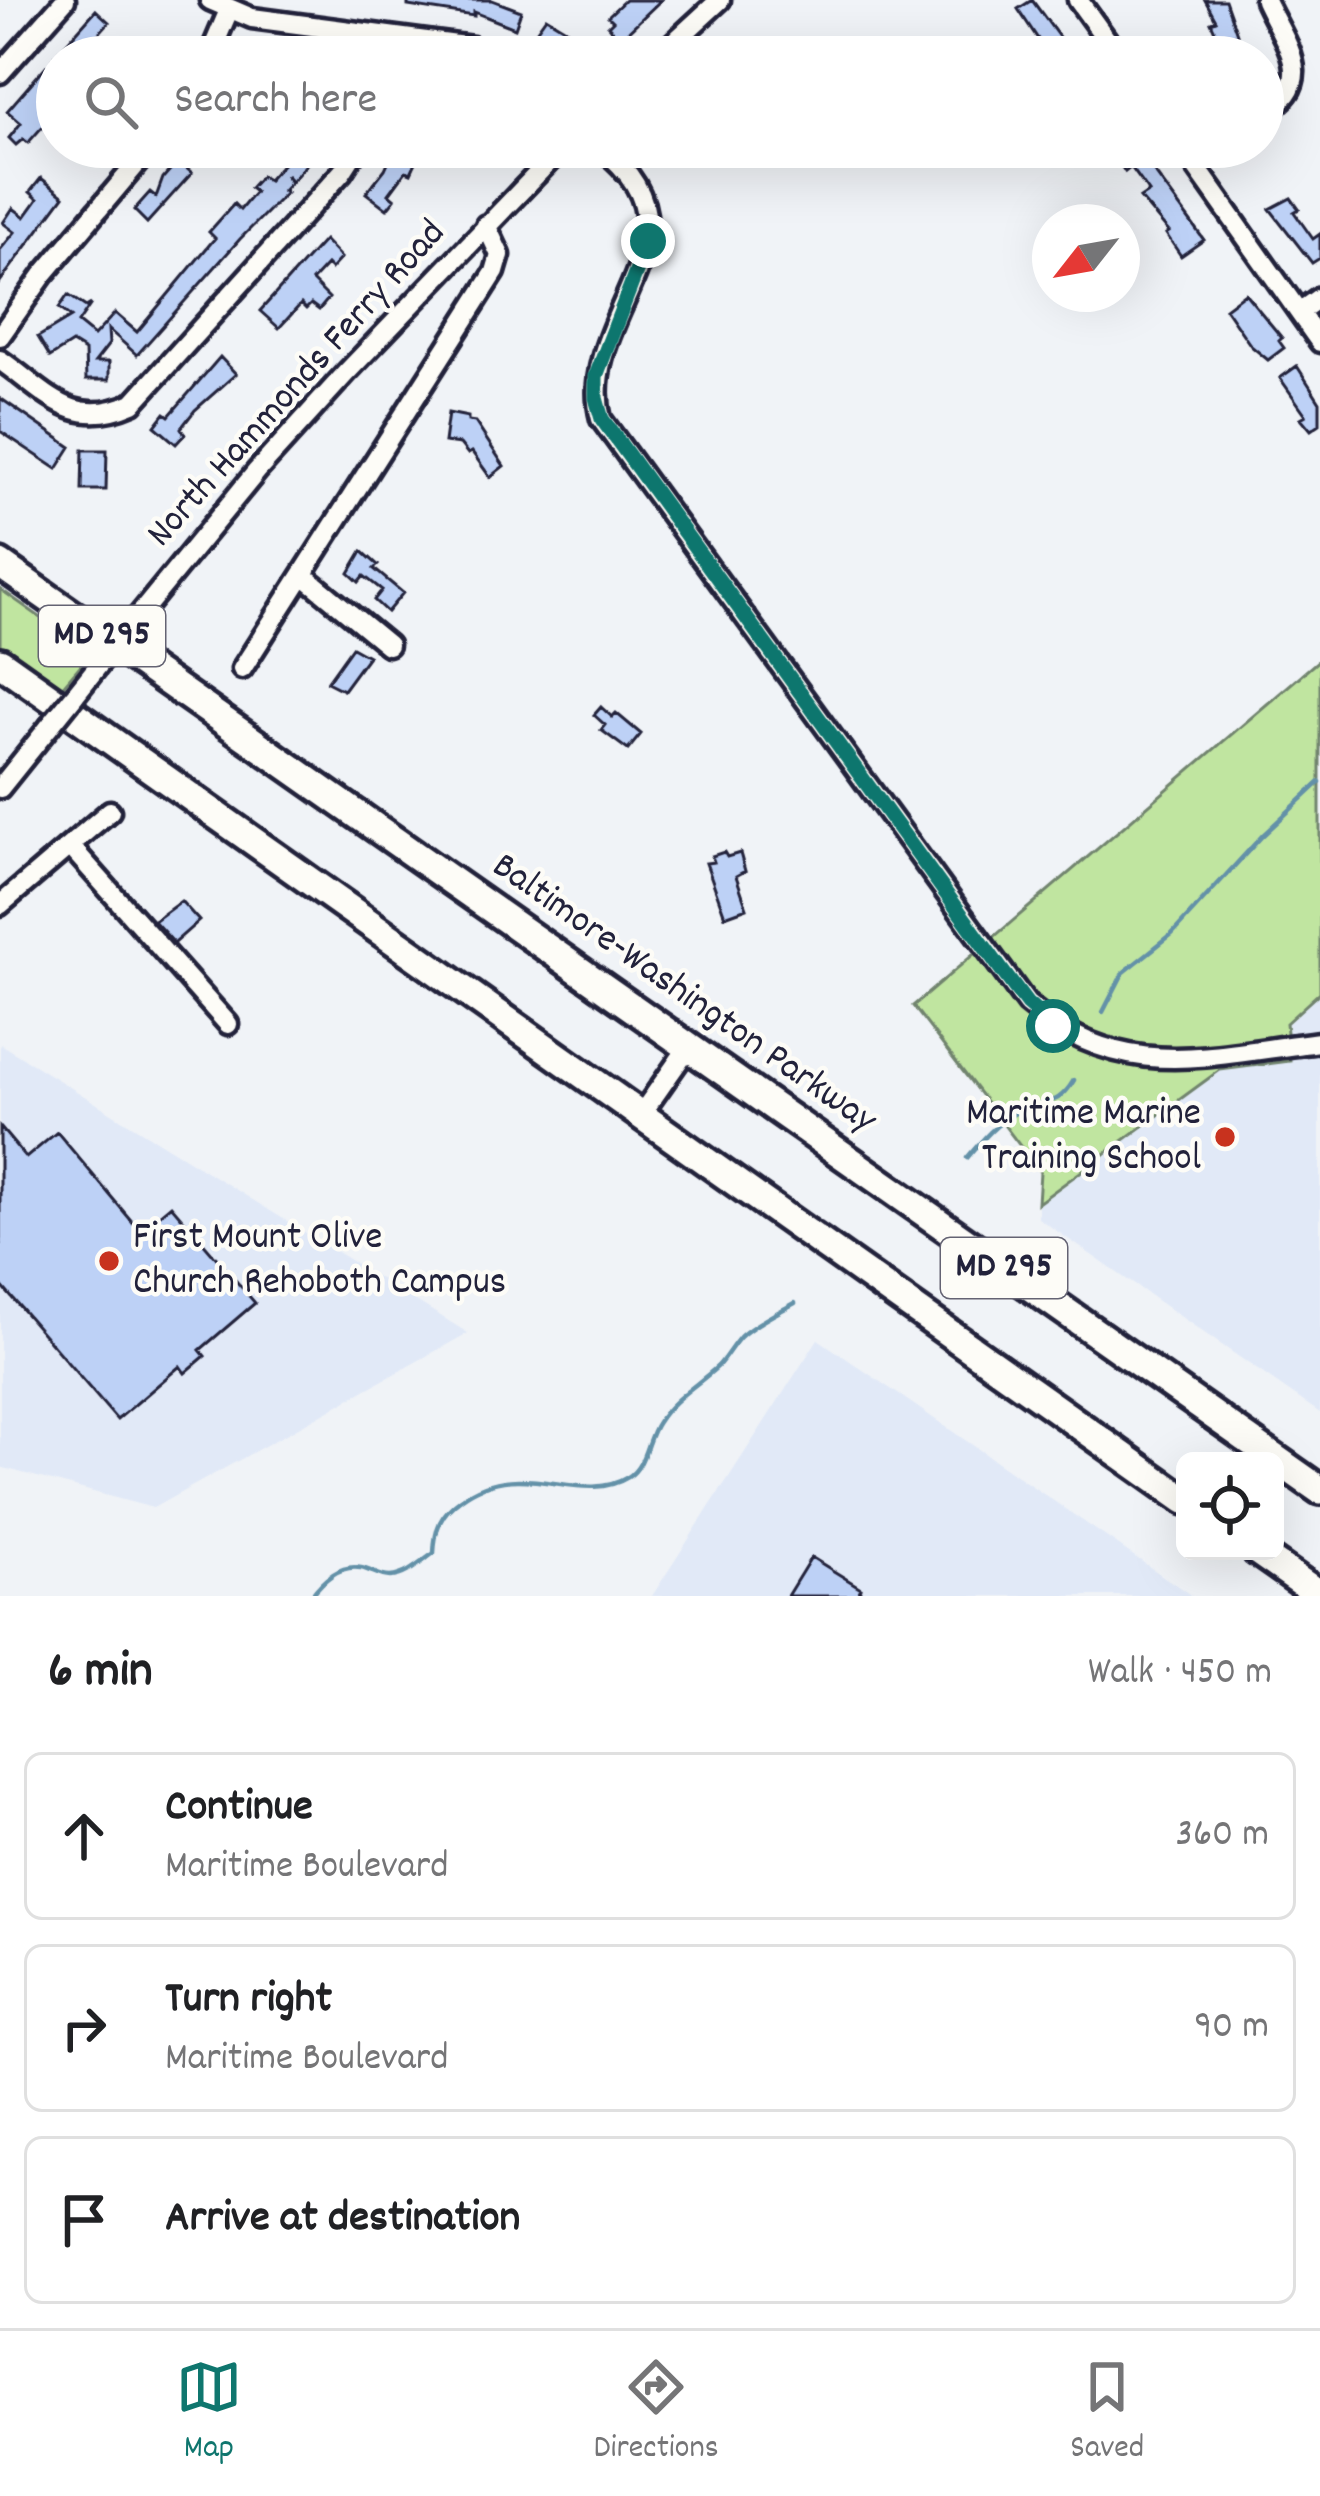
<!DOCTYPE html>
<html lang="en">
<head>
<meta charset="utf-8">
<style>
  :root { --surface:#fff; --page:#f6f6f6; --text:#202124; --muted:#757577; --line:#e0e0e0; --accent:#0f766e }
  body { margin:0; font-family:Dekko,sans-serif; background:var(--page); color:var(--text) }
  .controls { position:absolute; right:36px; bottom:36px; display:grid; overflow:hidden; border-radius:18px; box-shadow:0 12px 48px #0002 }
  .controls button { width:108px; height:108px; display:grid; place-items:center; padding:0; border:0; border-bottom:3px solid var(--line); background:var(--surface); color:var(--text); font:60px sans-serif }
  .compass { position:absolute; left:1032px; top:204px; width:108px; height:108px; border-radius:50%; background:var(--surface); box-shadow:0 12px 48px #0002; rotate:239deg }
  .stop { position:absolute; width:36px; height:36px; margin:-27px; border:9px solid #0f766e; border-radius:50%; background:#fff }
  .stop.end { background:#0f766e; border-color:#fff; box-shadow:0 3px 12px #0008 }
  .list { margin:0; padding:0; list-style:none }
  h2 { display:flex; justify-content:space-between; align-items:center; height:156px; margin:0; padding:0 48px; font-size:51px }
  h2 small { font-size:39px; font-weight:400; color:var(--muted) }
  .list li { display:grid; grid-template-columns:78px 1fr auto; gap:36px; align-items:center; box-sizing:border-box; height:168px; margin:0 24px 24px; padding:0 24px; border:3px solid var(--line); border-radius:18px }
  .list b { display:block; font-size:45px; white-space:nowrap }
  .list p { margin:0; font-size:39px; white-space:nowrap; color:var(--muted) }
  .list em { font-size:39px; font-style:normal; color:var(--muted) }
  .icon { flex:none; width:66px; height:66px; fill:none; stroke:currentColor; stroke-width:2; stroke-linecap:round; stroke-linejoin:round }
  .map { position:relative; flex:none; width:1320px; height:1596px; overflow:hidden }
  .search { position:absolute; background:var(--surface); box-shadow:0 12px 48px #0002; left:36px; right:36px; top:36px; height:132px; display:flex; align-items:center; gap:30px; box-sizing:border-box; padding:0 42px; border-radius:66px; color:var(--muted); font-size:45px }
  .sheet { height:732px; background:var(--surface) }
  nav { display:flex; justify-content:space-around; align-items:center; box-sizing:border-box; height:168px; border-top:3px solid var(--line); background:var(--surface); font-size:33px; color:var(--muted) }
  nav a { display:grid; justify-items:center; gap:6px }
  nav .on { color:var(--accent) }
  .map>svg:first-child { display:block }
  .built { fill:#e1e9f7 }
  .green { fill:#c0e5a0; stroke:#71846e; stroke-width:3 }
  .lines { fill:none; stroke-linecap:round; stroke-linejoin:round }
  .stream { stroke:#6491a8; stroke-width:4.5 }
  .building { fill:#bdd1f6; stroke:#22223b; stroke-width:3 }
  .minor-casing { stroke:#22223b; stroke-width:27 }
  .highway-casing { stroke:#22223b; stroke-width:36 }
  .minor { stroke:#fdfcf7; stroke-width:18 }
  .highway { stroke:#fdfcf7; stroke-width:27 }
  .minor-bridge-casing { stroke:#22223b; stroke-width:27; stroke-linecap:butt }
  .minor-bridge { stroke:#fdfcf7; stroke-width:18 }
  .route { stroke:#0f766e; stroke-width:15 }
  .poi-dot { fill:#c8321e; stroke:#fdfcf7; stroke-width:4.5 }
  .labels { text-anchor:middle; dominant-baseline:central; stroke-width:9; stroke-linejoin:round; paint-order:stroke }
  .shield { fill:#fdfcf7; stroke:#646373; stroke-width:3 }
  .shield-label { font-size:36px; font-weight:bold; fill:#22223b }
  .street-label { font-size:39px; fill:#22223b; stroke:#fdfcf7 }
  .poi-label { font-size:39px; fill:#22223b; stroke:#fdfcf7; text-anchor:end }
</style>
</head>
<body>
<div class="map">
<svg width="1320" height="1596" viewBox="0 0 1320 1596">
  <rect width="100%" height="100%" fill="#f0f3f7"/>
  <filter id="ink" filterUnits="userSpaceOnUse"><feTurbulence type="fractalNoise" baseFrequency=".00833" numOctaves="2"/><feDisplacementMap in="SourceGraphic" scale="24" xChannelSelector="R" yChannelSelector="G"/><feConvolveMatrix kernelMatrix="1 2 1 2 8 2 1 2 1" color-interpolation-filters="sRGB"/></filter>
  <g filter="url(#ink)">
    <!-- built -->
    <path class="built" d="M1320 992V1413L1038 1218V1203L1220 1070 1290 1061 1286 1023Z
      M0 1044 468 1333 153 1508 0 1467Z
      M818 1339 1192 1596H652Z"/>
    <!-- green -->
    <path class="green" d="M0 589 91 653 60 689 0 645Z
      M1320 659V992L1286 1023 1290 1061 1220 1070 1038 1203 1040 1172 913 1006Z"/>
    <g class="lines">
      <!-- stream -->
      <path class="stream" d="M1103 1012 1123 973 1172 934 1262 836 1320 782
        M967 1158C982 1140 996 1123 1017 1112 1043 1097 1056 1111 1074 1080
        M311 1596C323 1580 340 1564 361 1568 371 1570 380 1577 390 1577 407 1576 421 1562 434 1553 435 1528 440 1514 461 1499 522 1454 580 1507 628 1477 646 1466 646 1439 658 1422 673 1398 698 1385 718 1366 726 1357 732 1346 740 1337 755 1323 777 1313 795 1303"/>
    </g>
    <!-- building -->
    <path class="building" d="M408 0H492L521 11 515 28 474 12V16L408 6Z
      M625 0H661L620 39 608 26 613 21 608 16Z
      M1032 0 1067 48 1072 57H1051L1044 48 1018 9Z
      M1205 0H1225L1237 34 1220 42 1211 22 1216 20Z
      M96 10 109 22 94 39 76 57H54Z
      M546 17 582 39 578 42 591 57H559L531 38Z
      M46 66 57 75V96L45 110 52 116 28 143 23 139 16 145 9 138 21 123 7 111Z
      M395 147H423L411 173 406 171 389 194 395 199 387 209 366 193 385 169Z
      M1136 147 1204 240 1181 256 1166 234 1169 232 1140 198 1149 192 1131 167 1125 172 1118 161Z
      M297 148 310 160 292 181 286 175 290 183 283 191 286 193 240 239 137 355 108 329 109 344 95 362H109V380H86L85 351 72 343 50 357 38 337 71 317 59 308 68 295 86 307 91 304 78 323 94 336 115 313 137 332 215 238 209 232 234 204 240 210 255 192 250 188 261 176 268 180Z
      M178 161 192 173 147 223 134 210 150 192 156 197 163 178Z
      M41 178 64 196 0 282V250L15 232 3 223 13 208 25 217 38 199 30 192Z
      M1291 198 1299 209 1294 212 1313 239 1320 234V258L1312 263 1270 209Z
      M324 240 341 258 331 269 327 265 312 281 329 298 319 310 311 304 306 309 301 304 279 328 260 311Z
      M1245 293 1282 338 1279 341 1284 348 1268 360 1251 346 1225 308Z
      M220 357 236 374 195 410 181 428 185 434 176 444 155 426 165 413 169 416Z
      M1297 366 1320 402V424L1311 430 1301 418 1306 415 1280 378Z
      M0 398 71 447 57 469 0 431Z
      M448 413 468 417V421L475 422 504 466 490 477 472 452 468 454 460 444 444 442Z
      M83 450H107L106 490H82Z
      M362 551 378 565 374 569 403 593 387 612 374 600 382 590 364 576 359 582 349 573Z
      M352 647 368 656 343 690 327 682Z
      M601 707 612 717 616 713 641 734 628 750 601 730 605 725 594 715Z
      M724 852 727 857 740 853 745 871 736 876 747 908 725 916 706 863 714 862 712 856Z
      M181 901 199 921 174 943 154 921Z
      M0 1127 26 1158 57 1132 140 1231 171 1205 255 1303 200 1350 205 1356 185 1373 180 1366 117 1420 0 1284Z
      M811 1557 861 1588 857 1596H787Z"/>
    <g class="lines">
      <!-- minor casing -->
      <g class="minor-casing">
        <path id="minor" d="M210 0 252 18 472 47 498 57
          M1078 0 1119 57
          M209 57 229 10
          M658 57 720 0
          M0 73 65 0
          M1263 113C1320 82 1285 44 1265 0
          M600 147C717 236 574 317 601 419L1027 1004C1123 1084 1207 1055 1320 1042
          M1182 147 1320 342
          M1299 312 1320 297
          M0 336 43 275 151 147
          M0 360C49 394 72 430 133 403L342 172 358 147
          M303 575 388 645
          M127 630 257 471 346 373 563 147
          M242 669 495 272 500 255 486 225
          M74 696 102 661
          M0 788 49 727
          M71 847 228 1024
          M0 905 110 811
          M640 1116 689 1046"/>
      </g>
      <!-- highway casing -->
      <g class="highway-casing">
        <path id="highway" d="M0 564 1320 1490
          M0 662 1185 1500
          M1257 1551 1320 1595"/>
      </g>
      <!-- minor -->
      <use href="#minor" class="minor"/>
      <!-- highway -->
      <use href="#highway" class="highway"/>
      <!-- minor-bridge casing -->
      <g class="minor-bridge-casing">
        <path id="minor-bridge" d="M102 661 127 630
          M49 727 74 696"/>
      </g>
      <!-- minor-bridge -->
      <use href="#minor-bridge" class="minor-bridge"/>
    </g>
  </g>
  <g class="lines" filter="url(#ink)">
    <!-- route -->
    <path class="route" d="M648 241 596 376V398L602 419 1003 972 1027 1004 1053 1026"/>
  </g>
  <!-- markers -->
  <g class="poi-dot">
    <circle cx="1225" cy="1137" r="12"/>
    <circle cx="109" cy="1261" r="12"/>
  </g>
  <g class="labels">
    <!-- shield labels -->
    <g class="shield">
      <rect x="39" y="606" width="126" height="60" rx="9"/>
      <rect x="941" y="1238" width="126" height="60" rx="9"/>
    </g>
    <g class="shield-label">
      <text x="102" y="636">MD 295</text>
      <text x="1004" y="1268">MD 295</text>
    </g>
    <!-- street labels -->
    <g class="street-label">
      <text transform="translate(298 385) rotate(-48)">North Hammonds Ferry Road</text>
      <text transform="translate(683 995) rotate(35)">Baltimore-Washington Parkway</text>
    </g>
    <!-- poi labels -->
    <g class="poi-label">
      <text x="1201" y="1115">Maritime Marine<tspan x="1201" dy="45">Training School</tspan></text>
      <text x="133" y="1239" text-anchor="start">First Mount Olive<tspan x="133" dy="45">Church Rehoboth Campus</tspan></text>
    </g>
  </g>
</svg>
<div class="controls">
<button><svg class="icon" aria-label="locate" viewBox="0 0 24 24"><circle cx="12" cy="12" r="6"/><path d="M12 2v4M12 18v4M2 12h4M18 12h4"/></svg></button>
</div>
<svg class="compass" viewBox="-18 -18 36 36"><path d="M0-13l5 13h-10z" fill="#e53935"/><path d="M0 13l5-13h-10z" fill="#757577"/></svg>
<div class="stop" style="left:1053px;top:1026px"></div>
<div class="stop end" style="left:648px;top:241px"></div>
<div class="search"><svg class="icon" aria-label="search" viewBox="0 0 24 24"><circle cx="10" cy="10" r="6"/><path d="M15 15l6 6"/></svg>Search here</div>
</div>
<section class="sheet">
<h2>6 min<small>Walk · 450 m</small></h2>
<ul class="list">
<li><svg class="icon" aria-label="ahead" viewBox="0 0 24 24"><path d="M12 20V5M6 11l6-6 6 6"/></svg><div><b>Continue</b><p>Maritime Boulevard</p></div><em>360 m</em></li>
<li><svg class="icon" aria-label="right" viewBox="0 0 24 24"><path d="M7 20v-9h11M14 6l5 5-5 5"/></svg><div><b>Turn right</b><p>Maritime Boulevard</p></div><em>90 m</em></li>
<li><svg class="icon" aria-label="arrive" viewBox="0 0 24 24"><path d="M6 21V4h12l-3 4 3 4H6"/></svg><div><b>Arrive at destination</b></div></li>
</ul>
</section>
<nav>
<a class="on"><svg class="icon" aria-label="map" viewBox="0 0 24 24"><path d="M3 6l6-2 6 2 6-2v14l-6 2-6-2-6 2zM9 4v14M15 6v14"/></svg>Map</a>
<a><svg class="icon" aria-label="directions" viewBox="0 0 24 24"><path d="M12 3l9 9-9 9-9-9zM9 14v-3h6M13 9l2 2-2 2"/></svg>Directions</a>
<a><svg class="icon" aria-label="saved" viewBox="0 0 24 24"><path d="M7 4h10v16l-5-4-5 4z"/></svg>Saved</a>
</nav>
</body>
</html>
